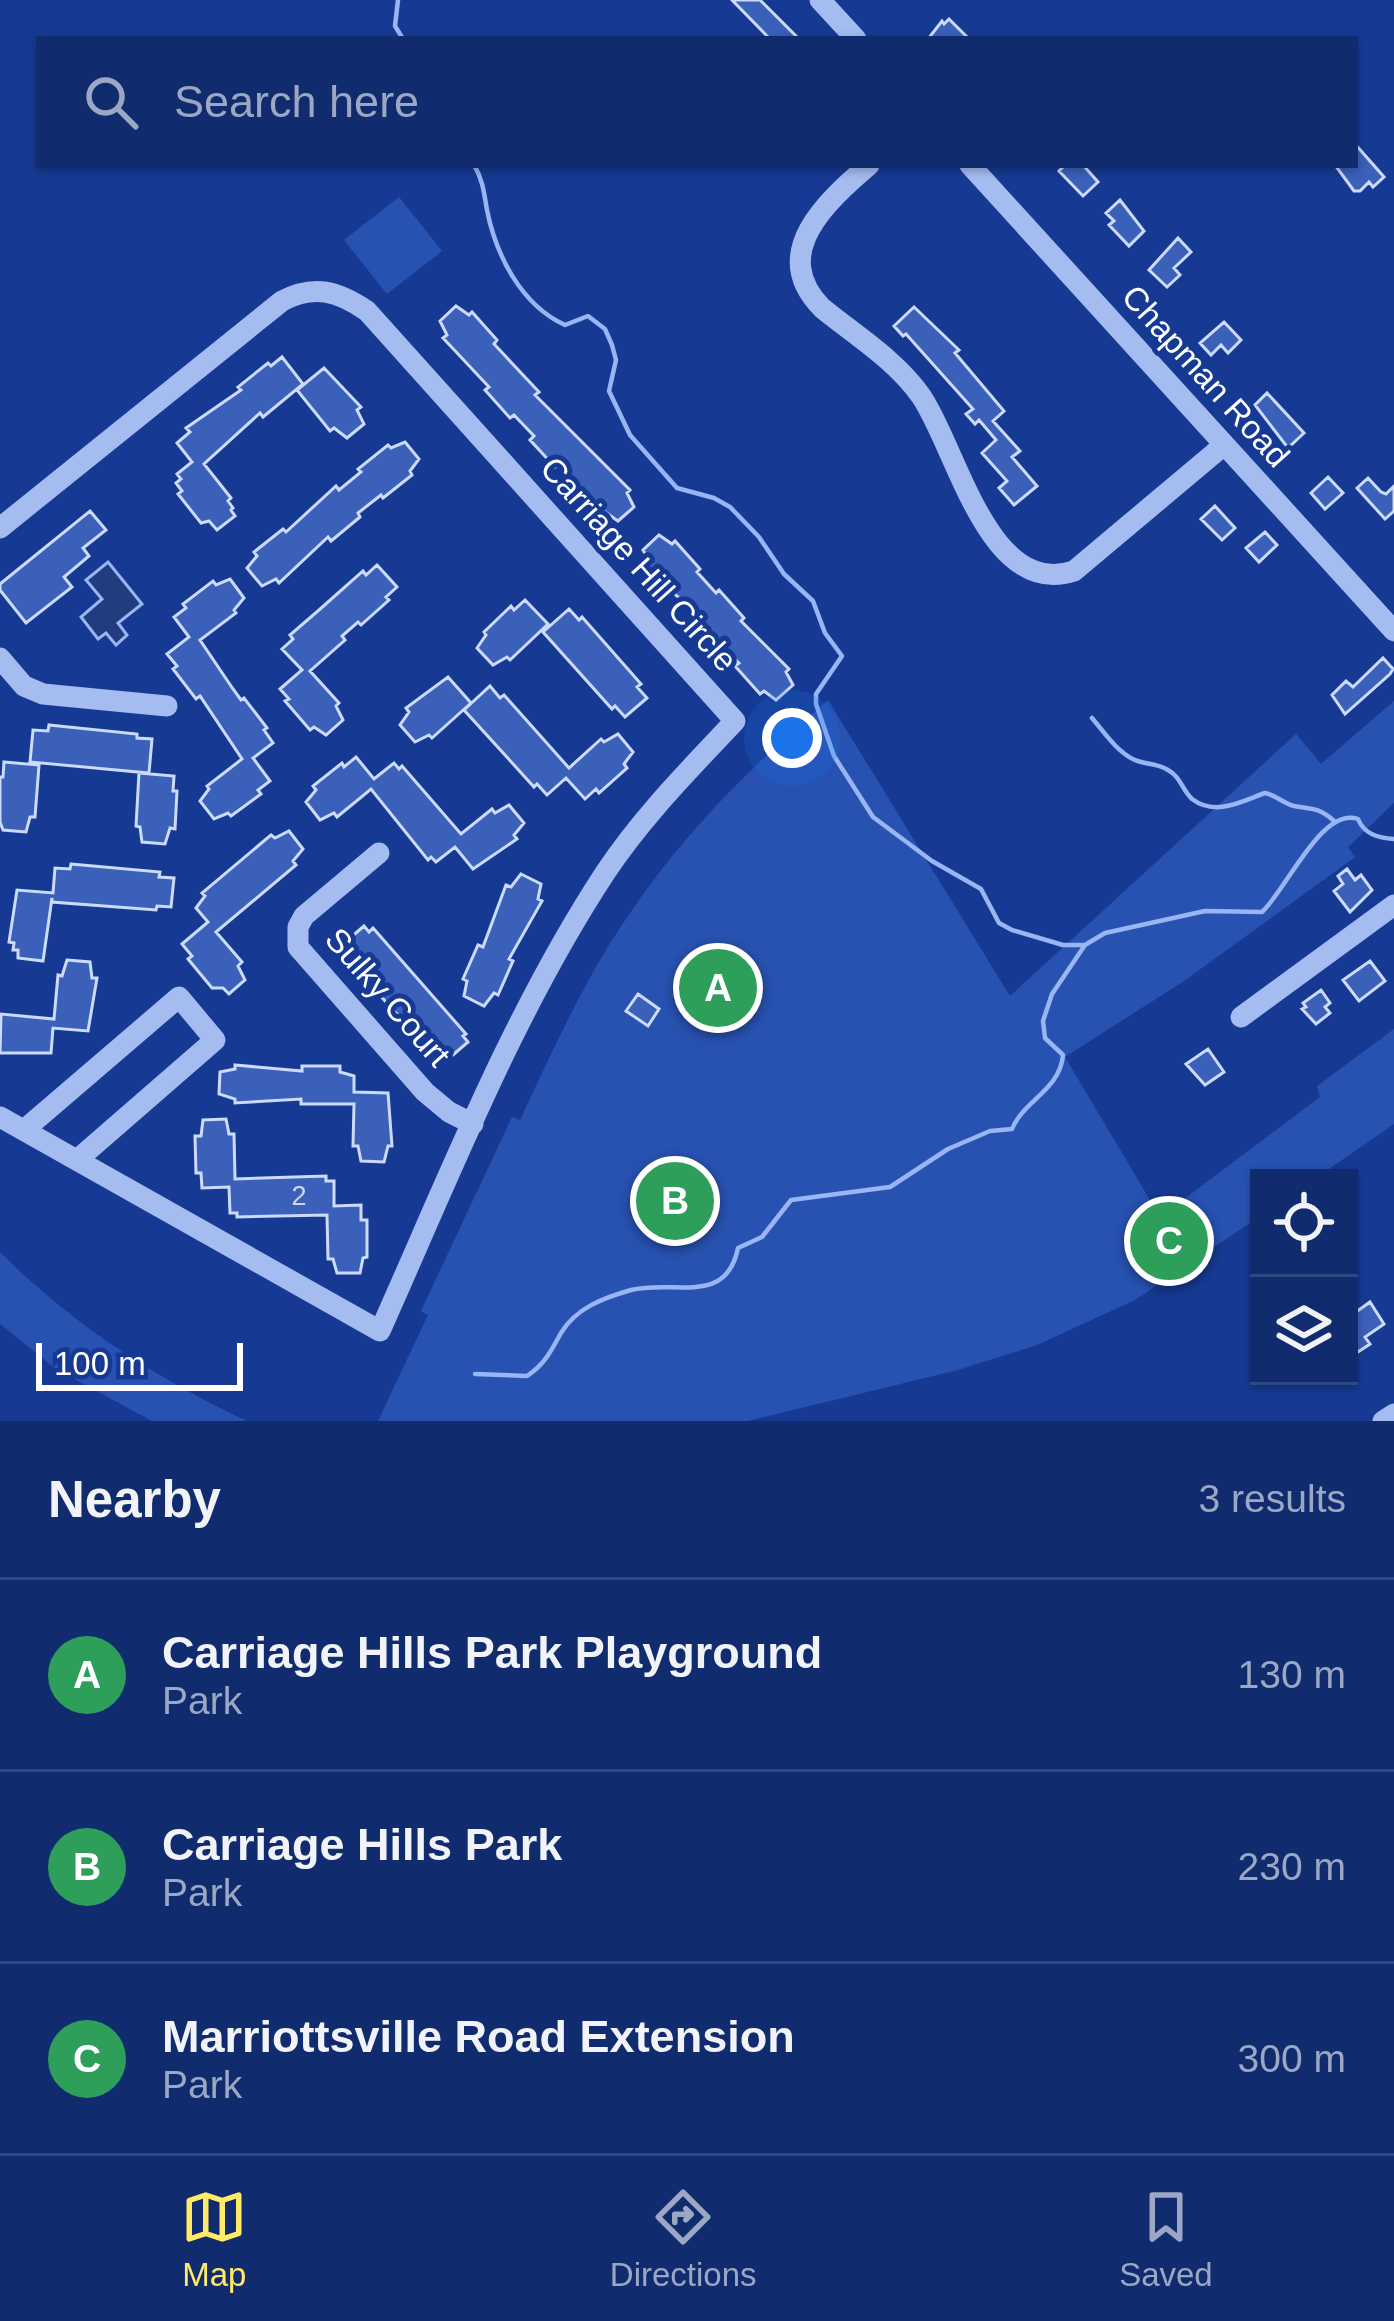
<!DOCTYPE html>
<html lang="en">
<head>
<meta charset="utf-8">
<style>
  :root { --surface:#102c6f; --page:#1e3877; --text:#f1f3f6; --muted:#9ca7c3; --line:#304882; --accent:#ffea65 }
  body { margin:0; font-family:Helvetica,sans-serif; background:var(--page); color:var(--text) }
  .controls { position:absolute; right:36px; bottom:36px; display:grid; overflow:hidden; border-radius:0px; box-shadow:0 3px 9px #0004 }
  .controls button { width:108px; height:108px; display:grid; place-items:center; padding:0; border:0; border-bottom:3px solid var(--line); background:var(--surface); color:var(--text); font:60px sans-serif }
  .scale { position:absolute; left:36px; bottom:30px; width:207px; box-sizing:border-box; padding-left:12px; border:6px solid #fff; border-top:0; font-size:33px; line-height:42px; white-space:nowrap; color:#fff; -webkit-text-stroke:9px #163a94; paint-order:stroke }
  .you { position:absolute; left:792px; top:738px; width:42px; height:42px; margin:-30px; border:9px solid #fff; border-radius:50%; background:#1a73e8; box-shadow:0 0 0 18px #1a73e833 }
  .badge { display:grid; place-items:center; width:78px; height:78px; border-radius:50%; background:var(--accent); color:#fff; font-size:39px; font-weight:700 }
  .pin { position:absolute; translate:-50% -50%; border:6px solid #fff; box-shadow:0 3px 12px #0006 }
  .list { margin:0; padding:0; list-style:none }
  h2 { display:flex; justify-content:space-between; align-items:center; height:156px; margin:0; padding:0 48px; font-size:51px }
  h2 small { font-size:39px; font-weight:400; color:var(--muted) }
  .list li { display:grid; grid-template-columns:78px 1fr auto; gap:36px; align-items:center; box-sizing:border-box; height:192px; padding:0 48px; border-top:3px solid var(--line) }
  .list b { display:block; font-size:45px; white-space:nowrap }
  .list p { margin:0; font-size:39px; white-space:nowrap; color:var(--muted) }
  .list em { font-size:39px; font-style:normal; color:var(--muted) }
  .icon { flex:none; width:66px; height:66px; fill:none; stroke:currentColor; stroke-width:2; stroke-linecap:round; stroke-linejoin:round }
  .map { position:relative; flex:none; width:1394px; height:1421px; overflow:hidden }
  .search { position:absolute; background:var(--surface); box-shadow:0 3px 9px #0004; left:36px; right:36px; top:36px; height:132px; display:flex; align-items:center; gap:30px; box-sizing:border-box; padding:0 42px; border-radius:0px; color:var(--muted); font-size:45px }
  .sheet { height:732px; background:var(--surface) }
  nav { display:flex; justify-content:space-around; align-items:center; box-sizing:border-box; height:168px; border-top:3px solid var(--line); background:var(--surface); font-size:33px; color:var(--muted) }
  nav a { display:grid; justify-items:center; gap:6px }
  nav .on { color:var(--accent) }
  .map>svg:first-child { display:block }
  .green { fill:#2852b2 }
  .water { fill:#223c80; stroke:#98b5f4; stroke-width:3 }
  .lines { fill:none; stroke-linecap:round; stroke-linejoin:round }
  .stream { stroke:#98b5f4; stroke-width:4.5 }
  .building { fill:#3a60ba; stroke:#ccdbfc; stroke-width:3 }
  .minor { stroke:#a5bcf1; stroke-width:21 }
  .labels { text-anchor:middle; dominant-baseline:central; stroke-width:10; stroke-linejoin:round; paint-order:stroke }
  .number-label { font-size:27px; fill:#ced7ee }
  .street-label { font-size:33px; fill:#fff; stroke:#163a94 }
</style>
</head>
<body>
<div class="map">
<svg width="1394" height="1421" viewBox="0 0 1394 1421">
  <rect width="100%" height="100%" fill="#163a94"/>
  <!-- green -->
  <path class="green" d="M399 197 442 251 387 294 344 240Z
    M828 700 1010 996 1296 734 1321 764 1394 701V803L1348 847 1355 857 1184 981 1065 1057 1160 1217 1320 1097 1317 1086 1394 1029V1124L1316 1178H1259V1217L1135 1300 1037 1345 958 1370 748 1421H378L428 1315 421 1311 512 1117 520 1120C553 1050 584 980 628 916 683 833 753 765 828 700Z
    M0 1252C70 1323 157 1379 247 1421H152L56 1369 0 1324Z"/>
  <!-- water -->
  <path class="water" d="M108 562 142 604 118 623 127 635 116 645 106 633 98 639 81 617 102 599 86 580Z"/>
  <g class="lines">
    <!-- stream -->
    <path class="stream" d="M398 0 395 26 403 39
      M474 165C483 180 484 193 487 210 496 255 521 305 565 325L588 316 605 329 612 345 616 360 609 391 630 435 677 488 714 498 730 507 759 537 784 574 813 601 825 633 842 656 816 694V704L834 756 873 817 932 861 981 889 999 923 1012 930 1063 945H1085
      M1092 718C1105 733 1121 758 1141 762 1152 765 1158 764 1168 770 1181 777 1182 790 1192 799 1216 817 1242 801 1265 793 1276 795 1284 804 1294 806 1311 809 1318 807 1333 820
      M475 1374 527 1376C545 1364 551 1351 561 1333 576 1308 603 1298 631 1290 673 1279 726 1307 738 1248L762 1237 791 1200 890 1187 948 1149 990 1131 1012 1129C1024 1100 1060 1090 1063 1055L1045 1038 1043 1021 1052 994 1085 945 1105 933 1205 911 1262 912C1287 889 1322 806 1358 819 1364 834 1378 838 1394 839"/>
  </g>
  <!-- building -->
  <path class="building" d="M732 0H760L799 39H770Z
    M949 19 969 39H928L942 21 944 24Z
    M1355 144 1384 177 1373 187 1369 182 1360 191H1354L1335 165H1355Z
    M1065 165H1083L1098 182 1083 196 1059 171Z
    M1120 200 1144 231 1129 246 1109 225 1114 221 1106 213Z
    M1178 238 1191 252 1174 268 1180 275 1167 287 1149 270Z
    M456 306 469 315 472 312 497 340 494 344 539 392 535 395 630 490 627 493 634 507 618 521 605 512 602 515 558 465 555 467 530 440 534 436 514 415 510 418 485 390 489 387 443 338 447 335 440 321Z
    M914 307 959 350 955 353 1004 411 993 421 1020 451 1012 457 1037 486 1014 505 999 488 1007 481 982 453 996 440 979 420 975 424 966 414 973 409 906 334 903 336 894 326Z
    M1224 322 1241 340 1228 353 1221 345 1211 355 1200 343Z
    M282 357 303 384 263 417 260 413 204 464 231 498 228 501 233 508 231 510 235 516 217 530 209 521 201 523 178 494 182 491 176 483 181 479 177 474 192 462 177 443 190 432 186 428 241 390 238 387 268 363 271 366Z
    M324 368 361 407 357 410 364 424 347 438 334 428 330 431 297 390Z
    M1267 393 1304 433 1288 448 1255 405Z
    M405 442 419 459 410 471 412 475 383 498 381 495 358 513 360 517 331 541 328 537 279 583 276 579 262 586 247 568 257 556 254 552 283 529 286 532 336 486 339 490 361 472 358 469 388 445 391 448Z
    M1328 477 1343 493 1325 509 1311 493Z
    M1368 478 1381 492 1386 494 1394 486V511L1385 519 1357 488Z
    M1215 506 1235 528 1222 540 1201 519Z
    M90 511 106 530 83 548 89 556 64 577 72 587 26 623 0 590V584Z
    M1265 532 1277 545 1259 562 1246 548Z
    M659 535 672 544 675 541 700 569 697 572 716 593 719 590 744 618 741 621 789 669 786 672 793 685 776 700 764 691 760 694 735 666 739 663 691 617 695 613 646 567 651 563 643 550Z
    M377 565 397 587 386 597 389 600 361 625 358 622 342 636 345 640 310 671 339 703 336 706 343 720 326 735 314 727 310 730 285 701 289 699 280 689 302 670 282 649 293 639 290 635 319 610 363 571 366 575Z
    M230 579 244 598 234 610 236 613 200 640 233 689 241 700 244 698 267 728 264 730 273 743 253 758 270 781 258 790 261 794 231 816 228 813 214 819 200 801 209 789 207 786 242 759 200 696 196 699 173 669 177 666 167 654 189 637 174 617 186 608 183 604 213 581 216 585Z
    M525 600 548 624 510 660 507 657 493 665 477 648 486 635 484 632 511 606 514 610Z
    M569 609 579 620 582 617 641 684 637 687 647 698 625 717 615 706 612 709 543 632Z
    M1383 658 1393 669 1390 674 1345 714 1332 695 1346 681 1353 687Z
    M448 677 471 703 432 738 429 735 415 742 400 725 409 712 406 708Z
    M490 686 500 698 504 695 569 768 601 739 604 742 618 734 633 752 624 764 627 768 599 793 596 789 585 799 566 778 547 795 537 784 534 787 464 710Z
    M49 725 137 734V738L152 739 149 773 30 762 33 730 48 731Z
    M356 757 374 779 394 763 399 769 402 766 461 834 492 809 495 813 509 805 524 823 514 835 517 839 473 869 455 847 436 862 431 857 428 860 371 789 337 817 334 813 320 820 306 802 316 790 313 786 342 763 344 767Z
    M4 762 39 765 35 817H30L26 832 3 830 0 822V777H3Z
    M139 773 174 776 173 791H177L175 829 170 828 165 844 142 842 140 827 136 826Z
    M289 831 303 849 293 861 296 865 216 932 242 962 238 966 245 980 229 994 223 988H212L188 959 192 956 182 944 208 922 196 908 205 896 202 893 271 835 275 838Z
    M71 864 160 872 159 877 174 878 171 907 157 906 156 910 52 902V898L43 961 18 958V950H13L14 943 9 942 17 890 53 893 55 868 70 869Z
    M1347 869 1355 880 1361 875 1372 890 1350 912 1334 891 1343 884 1338 876Z
    M521 874 541 884 538 899 542 901 509 959 513 961 498 995 494 993 484 1006 464 996 467 981 463 979 478 945 483 947 506 885 511 887Z
    M364 926 369 932 373 928 466 1034 463 1036 468 1042 446 1061 441 1056 437 1059 343 954 347 951 342 945Z
    M67 960 90 962 92 978H97L88 1031 53 1028 51 1053H0L1 1014 54 1019 58 975 62 976Z
    M1370 961 1385 981 1359 1001 1343 980Z
    M1321 990 1330 1003 1325 1007 1330 1013 1316 1024 1302 1009 1306 1007 1303 1003Z
    M638 994 659 1009 648 1026 626 1011Z
    M1208 1049 1224 1072 1205 1085 1186 1064Z
    M235 1065 302 1071V1066H340V1072L354 1076V1092L388 1093 392 1146H388L384 1162 361 1161 358 1146H353L354 1104H301V1099L235 1103V1099L219 1094 220 1072 235 1069Z
    M226 1119 229 1134H234L235 1179 326 1176V1181H334V1206L361 1205V1220H367V1257L363 1258 360 1273H337L333 1259H328L327 1215 237 1217V1213H230L229 1187 202 1188 201 1173H196L195 1136H201L203 1120Z
    M1370 1302 1384 1324 1365 1337 1370 1344 1358 1352 1349 1339V1317Z"/>
  <g class="lines">
    <!-- minor -->
    <path class="minor" d="M820 0 856 39
      M869 165C827 201 768 253 822 308 855 335 896 360 921 396 957 448 988 599 1074 571L1224 445
      M970 165 1394 631
      M0 528 282 301C314 284 338 291 367 311L735 721C689 770 642 817 605 873 512 1015 449 1177 380 1331L0 1117
      M0 658 24 686 43 694 167 706
      M379 853 304 916 298 927V947L425 1092 449 1112 473 1124
      M1241 1017 1394 905
      M24 1130 179 997 215 1040 77 1160
      M1383 1421 1394 1414"/>
  </g>
  <g class="labels">
    <!-- number labels -->
    <g class="number-label">
      <text x="299" y="1196">2</text>
    </g>
    <!-- street labels -->
    <g class="street-label">
      <text transform="translate(1206 376) rotate(48)">Chapman Road</text>
      <text transform="translate(639 564) rotate(48)">Carriage Hill Circle</text>
      <text transform="translate(388 997) rotate(49)">Sulky Court</text>
    </g>
  </g>
</svg>
<div class="controls">
<button><svg class="icon" aria-label="locate" viewBox="0 0 24 24"><circle cx="12" cy="12" r="6"/><path d="M12 2v4M12 18v4M2 12h4M18 12h4"/></svg></button>
<button><svg class="icon" aria-label="layers" viewBox="0 0 24 24"><path d="M12 4l9 5-9 5-9-5zM3 14l9 5 9-5"/></svg></button>
</div>
<div class="scale">100 m</div>
<div class="you"></div>
<div class="pin badge" style="left:718px;top:988px;background:#2e9e5b">A</div>
<div class="pin badge" style="left:675px;top:1201px;background:#2e9e5b">B</div>
<div class="pin badge" style="left:1169px;top:1241px;background:#2e9e5b">C</div>
<div class="search"><svg class="icon" aria-label="search" viewBox="0 0 24 24"><circle cx="10" cy="10" r="6"/><path d="M15 15l6 6"/></svg>Search here</div>
</div>
<section class="sheet">
<h2>Nearby<small>3 results</small></h2>
<ul class="list">
<li><span class="badge" style="background:#2e9e5b">A</span><div><b>Carriage Hills Park Playground</b><p>Park</p></div><em>130 m</em></li>
<li><span class="badge" style="background:#2e9e5b">B</span><div><b>Carriage Hills Park</b><p>Park</p></div><em>230 m</em></li>
<li><span class="badge" style="background:#2e9e5b">C</span><div><b>Marriottsville Road Extension</b><p>Park</p></div><em>300 m</em></li>
</ul>
</section>
<nav>
<a class="on"><svg class="icon" aria-label="map" viewBox="0 0 24 24"><path d="M3 6l6-2 6 2 6-2v14l-6 2-6-2-6 2zM9 4v14M15 6v14"/></svg>Map</a>
<a><svg class="icon" aria-label="directions" viewBox="0 0 24 24"><path d="M12 3l9 9-9 9-9-9zM9 14v-3h6M13 9l2 2-2 2"/></svg>Directions</a>
<a><svg class="icon" aria-label="saved" viewBox="0 0 24 24"><path d="M7 4h10v16l-5-4-5 4z"/></svg>Saved</a>
</nav>
</body>
</html>
